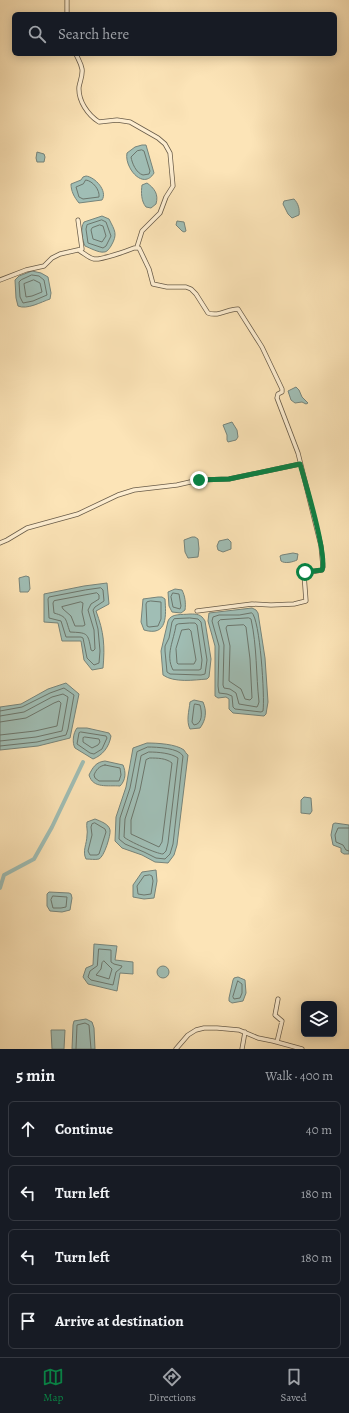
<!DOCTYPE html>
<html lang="en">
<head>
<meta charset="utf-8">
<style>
  :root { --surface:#171b24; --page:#242831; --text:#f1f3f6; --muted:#9ea1a6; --line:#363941; --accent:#0b8043 }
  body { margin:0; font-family:Alegreya,serif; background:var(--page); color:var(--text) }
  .controls { position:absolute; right:12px; bottom:12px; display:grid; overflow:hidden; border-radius:6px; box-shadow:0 2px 10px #0003 }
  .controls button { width:36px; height:36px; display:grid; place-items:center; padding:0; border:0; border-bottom:1px solid var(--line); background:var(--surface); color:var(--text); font:20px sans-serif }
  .stop { position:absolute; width:12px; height:12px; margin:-9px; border:3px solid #0b8043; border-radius:50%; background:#fff }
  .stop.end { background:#0b8043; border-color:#fff; box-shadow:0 1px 4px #0008 }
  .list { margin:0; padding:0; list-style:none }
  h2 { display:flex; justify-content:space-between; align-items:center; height:52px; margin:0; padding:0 16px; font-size:17px }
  h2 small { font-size:13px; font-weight:400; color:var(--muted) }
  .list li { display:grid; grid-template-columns:26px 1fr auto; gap:12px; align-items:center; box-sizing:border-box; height:56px; margin:0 8px 8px; padding:0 8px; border:1px solid var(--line); border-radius:6px }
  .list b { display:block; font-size:15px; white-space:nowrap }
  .list em { font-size:13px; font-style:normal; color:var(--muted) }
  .icon { flex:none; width:22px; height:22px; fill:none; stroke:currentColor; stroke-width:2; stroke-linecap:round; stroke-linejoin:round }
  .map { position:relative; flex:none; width:349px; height:1049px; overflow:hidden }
  .search { position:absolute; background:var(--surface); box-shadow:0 2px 10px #0003; left:12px; right:12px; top:12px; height:44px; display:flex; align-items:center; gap:10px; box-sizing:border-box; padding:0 14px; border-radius:6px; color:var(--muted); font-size:15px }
  .sheet { height:308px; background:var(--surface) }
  nav { display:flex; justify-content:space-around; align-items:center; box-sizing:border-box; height:56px; border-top:1px solid var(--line); background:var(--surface); font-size:11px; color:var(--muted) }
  nav a { display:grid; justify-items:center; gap:2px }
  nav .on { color:var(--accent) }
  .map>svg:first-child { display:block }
  .water { fill:#a0beb5; stroke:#76847b }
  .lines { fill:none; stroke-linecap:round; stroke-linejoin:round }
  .shore { stroke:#6c766c; stroke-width:1 }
  .canal { stroke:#a0beb5; stroke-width:4 }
  .street-casing { stroke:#695c49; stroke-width:5 }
  .street { stroke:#fdedd0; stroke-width:3.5 }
  .route { stroke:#0b8043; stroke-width:5 }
</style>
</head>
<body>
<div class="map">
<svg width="349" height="1049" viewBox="0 0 349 1049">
  <rect width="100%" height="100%" fill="#fce4b7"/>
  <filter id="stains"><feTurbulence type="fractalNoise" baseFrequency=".005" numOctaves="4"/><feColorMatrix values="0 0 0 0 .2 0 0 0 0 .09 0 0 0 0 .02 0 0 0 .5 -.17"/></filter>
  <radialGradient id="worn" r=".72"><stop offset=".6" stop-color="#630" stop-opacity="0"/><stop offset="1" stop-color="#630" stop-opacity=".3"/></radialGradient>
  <!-- water -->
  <path class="water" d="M142 145H146L154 173C143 191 124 167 127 153L135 147Z
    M37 152 44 154 45 157 44 162H37L36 158Z
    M86 176C95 177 108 191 102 200L79 203C74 197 71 191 71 184L81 180 83 177Z
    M147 183C154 188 159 194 156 204L151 208 146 207C141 201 141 192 142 185Z
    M294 199C298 203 300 209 299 215L292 218 288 214 283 204 284 201Z
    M102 216 109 219C115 231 118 234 111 246 109 249 107 252 104 252 99 253 90 248 85 246 82 239 80 228 84 222Z
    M177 221 184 222 186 231 184 232 182 231 176 225Z
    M32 271 41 273 48 277 51 293 50 299C41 302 27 310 18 306L16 298 15 280 19 276Z
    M296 387 299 390 302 397 308 403 306 404 302 402 295 403 291 400 288 391Z
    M232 422 237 430 238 437 236 440 228 442 227 440V435L223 425Z
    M192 537H195L198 539 199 549 198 557 188 558 185 552 184 540Z
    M228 539 231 542V549L223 552 218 550 217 546 219 541Z
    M293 553 298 554 297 560C293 562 285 564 281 561L280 556 282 555Z
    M26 576 29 577 30 589 28 592H20L19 578Z
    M107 583 109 604 96 611C104 632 105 646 103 668L92 670 84 660 81 641H62L58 623 44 622V594L84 586Z
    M175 589 182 590C185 596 186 603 185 610L181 613 172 612 169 606 168 592Z
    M158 597H162L165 599C166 615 168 637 144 630L141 622 143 599Z
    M252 608 256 610 258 613 265 658 268 702 266 714 264 716 233 713 229 709V699L226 697 218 698 215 696V646L208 621 209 613Z
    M190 614C197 614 201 614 205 621L211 659 209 677 207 679C194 680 174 683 163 675L161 651 168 621C171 613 182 615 190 614Z
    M66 683 79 694 70 738 38 746 0 750V707L21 704 48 689Z
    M194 700 203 702C207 711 206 720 200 728L190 729C186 721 189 711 190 702Z
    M77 728H87L109 733 111 736C109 747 103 755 93 759L75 748C72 743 73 733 77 728Z
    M147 743C157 743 176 744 184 750 184 750 187 755 188 755L177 845 174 855 168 863 155 862 142 855 122 848 115 841 116 817 126 787 133 748Z
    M105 761 123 765C126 772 126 780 120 786 108 785 93 789 89 775 93 767 96 762 105 761Z
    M304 797 311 798 312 811 310 814 301 813V800Z
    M95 819C100 821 109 824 110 830 111 835 104 857 99 859 95 860 90 859 86 859 82 851 87 844 87 835 88 831 86 827 87 822Z
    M335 823 349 825V854H344L341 852V848L333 845 331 835 333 824Z
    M156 870 157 881 154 898 144 899 133 897V885L142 872Z
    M49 892 69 893 71 894 72 898 70 910 62 912 50 911 47 906V894Z
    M94 944 117 946 115 960 133 962V974L120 973 117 991 88 984 83 977 86 968 93 965Z
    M157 972a6 6 0 1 1 12 0a6 6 0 1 1-12 0Z
    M238 977 245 980 246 993 243 1001 232 1003 229 1001V998L233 980 234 978Z
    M86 1019 92 1022 94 1028 95 1049H72L73 1025 74 1021Z
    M51 1030H65L64 1049H52Z"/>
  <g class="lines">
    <!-- shore -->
    <path class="shore" d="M142 150 144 151 150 171 149 174 143 175C136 173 132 163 131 157L137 151Z
      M86 180C93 181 100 190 99 197L83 199 79 197 76 187 83 184Z
      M102 220 106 222 111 236 106 246 103 248 88 243 86 229 87 225Z
      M100 225 103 226 106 236 102 242 93 239 91 230 92 228Z
      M32 275 39 276 44 280 47 295 33 301 23 303 20 297 19 282 21 280Z
      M34 280 40 283 42 292 32 296 26 297 24 284Z
      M101 588 103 590 104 601 95 607 93 610 98 629 100 651 99 663 94 665 87 658 83 638 81 637H66L61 621 49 618 48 599 49 597 85 590Z
      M97 593 99 595V599L91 604 88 610 94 630 95 649 93 651 91 650C88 632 87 633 70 632 65 619 68 617 54 613L53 603 54 601Z
      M173 593 179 594 181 606 180 609 173 607 171 597Z
      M151 601 161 602V619L158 626 149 627 147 626 146 604 147 602Z
      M81 602 83 603 82 612 85 625 83 626H75L71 616 63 609 62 607Z
      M252 613C260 618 265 698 263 711L261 712 235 709 233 707 232 696 227 694 219 693 218 686 219 646 212 621 213 617 219 615H239Z
      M190 618 198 619 201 622 207 660 205 674 201 675 170 674 167 672 165 651V646L169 638 172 622 174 619Z
      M249 618 251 619C257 646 256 675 259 702L258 705 257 707 239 704 236 693 230 689 224 688 223 685 224 645 218 622 220 620Z
      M190 623H195L197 625 202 660 201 669 199 670H173C165 655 174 640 176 625L178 624Z
      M244 625 246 627 250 659 252 698 250 700 245 699 241 689 229 681 230 646 226 628 227 626Z
      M182 630 189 629 191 631 196 660 194 664H178L177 663 176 649Z
      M195 704 200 705C202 712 203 724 194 725L192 722 194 706Z
      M0 711 22 707 50 693 64 688 74 695 68 729 66 735 37 742 0 746
      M0 716 24 712 52 697 63 694 68 697 62 731 36 737 0 741
      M0 722 26 718 54 703 59 701 61 703 57 726 35 731 0 735
      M81 732 106 736 107 738 102 749 94 754 90 753 77 744 79 733Z
      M85 737 99 739 100 742 98 745 92 748 83 742V738Z
      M148 747C157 747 179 748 183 756L173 844 170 854 165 859 156 858 144 852 125 844 119 839 120 818 130 788 137 752Z
      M149 752C158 752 171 753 178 758L168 843 166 851 163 854C157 854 128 841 124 837L125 819 135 789 141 756Z
      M150 758C157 758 166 758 172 763L162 842 159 847 131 834V820L140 790 146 760Z
      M105 765 120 768 121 775 119 781H99L95 778 94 775C96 770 99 766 105 765Z
      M95 823 105 829 106 832 99 854 97 855H90L88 851 92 835 91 827 92 824Z
      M349 828H338L335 835 336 842 343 845 346 850 349 851
      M150 875 152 876 153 881 151 894 144 895 138 894 137 886 144 876Z
      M53 896 67 897 66 907 61 908H53L51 900Z
      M99 949 111 950V962L114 964 122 966 121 968 116 972 113 985 91 980 88 977 90 971 97 966Z
      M104 961 112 969 109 979 96 975 101 969 102 963Z
      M238 981 242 984V993L240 998 234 999 233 997Z
      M76 1049 77 1025 85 1023 89 1025 91 1049"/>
    <!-- canal -->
    <path class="canal" d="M0 888 4 875 34 859 52 827 83 762"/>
    <!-- street casing -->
    <g class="street-casing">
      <path id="street" d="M67 0V14
        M76 54C78 59 81 63 82 69 83 75 80 81 79 87 78 101 88 115 99 122L117 120 130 122 158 138 165 144 170 153 173 186 166 197 160 213 142 231 137 247
        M80 251C85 254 89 258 94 259 101 260 127 251 134 248H139L149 269 153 284 167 287H186L191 289 196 294 208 313C219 317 227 309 238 309L262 347 282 389V392L278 394 277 398 298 453 321 546 323 567 322 570 305 573 304 574 306 601 294 604 271 605 252 604 197 611
        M0 280 26 270 44 266 52 258 60 254 82 249 78 220
        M0 543 7 540 27 528 78 514 118 495 134 490 177 485 199 480 229 479 300 464
        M277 1042 282 1021 275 1015 278 999
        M176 1049 188 1035 196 1030 204 1028H217L239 1030 258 1038 273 1041 302 1049
        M242 1049 245 1032"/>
    </g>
    <!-- street -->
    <use href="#street" class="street"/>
  </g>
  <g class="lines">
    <!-- route -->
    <path class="route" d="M199 480 229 479 300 464C305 481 328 557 322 570L305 572"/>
  </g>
  <rect width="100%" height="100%" filter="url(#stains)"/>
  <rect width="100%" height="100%" fill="url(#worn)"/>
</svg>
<div class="controls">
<button><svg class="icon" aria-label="layers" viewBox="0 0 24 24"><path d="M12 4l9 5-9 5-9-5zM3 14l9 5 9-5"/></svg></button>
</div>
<div class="stop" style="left:305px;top:572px"></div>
<div class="stop end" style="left:199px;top:480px"></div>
<div class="search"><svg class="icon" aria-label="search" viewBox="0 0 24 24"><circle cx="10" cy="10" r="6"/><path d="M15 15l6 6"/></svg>Search here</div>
</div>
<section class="sheet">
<h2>5 min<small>Walk · 400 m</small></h2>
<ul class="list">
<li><svg class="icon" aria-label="ahead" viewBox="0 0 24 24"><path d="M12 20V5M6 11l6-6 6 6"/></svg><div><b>Continue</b></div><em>40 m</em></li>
<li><svg class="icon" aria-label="left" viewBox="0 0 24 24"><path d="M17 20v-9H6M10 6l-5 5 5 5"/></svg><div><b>Turn left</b></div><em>180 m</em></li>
<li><svg class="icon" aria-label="left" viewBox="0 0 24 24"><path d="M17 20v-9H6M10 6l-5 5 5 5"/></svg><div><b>Turn left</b></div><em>180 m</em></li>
<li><svg class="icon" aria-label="arrive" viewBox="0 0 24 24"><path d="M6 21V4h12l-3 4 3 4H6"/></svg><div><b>Arrive at destination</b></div></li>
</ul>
</section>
<nav>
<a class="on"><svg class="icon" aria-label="map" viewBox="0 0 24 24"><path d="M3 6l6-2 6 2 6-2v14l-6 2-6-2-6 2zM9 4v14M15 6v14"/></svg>Map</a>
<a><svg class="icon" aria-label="directions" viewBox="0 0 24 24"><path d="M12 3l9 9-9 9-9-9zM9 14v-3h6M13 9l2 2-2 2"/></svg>Directions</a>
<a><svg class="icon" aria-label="saved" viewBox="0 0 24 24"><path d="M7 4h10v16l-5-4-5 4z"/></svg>Saved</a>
</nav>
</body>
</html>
